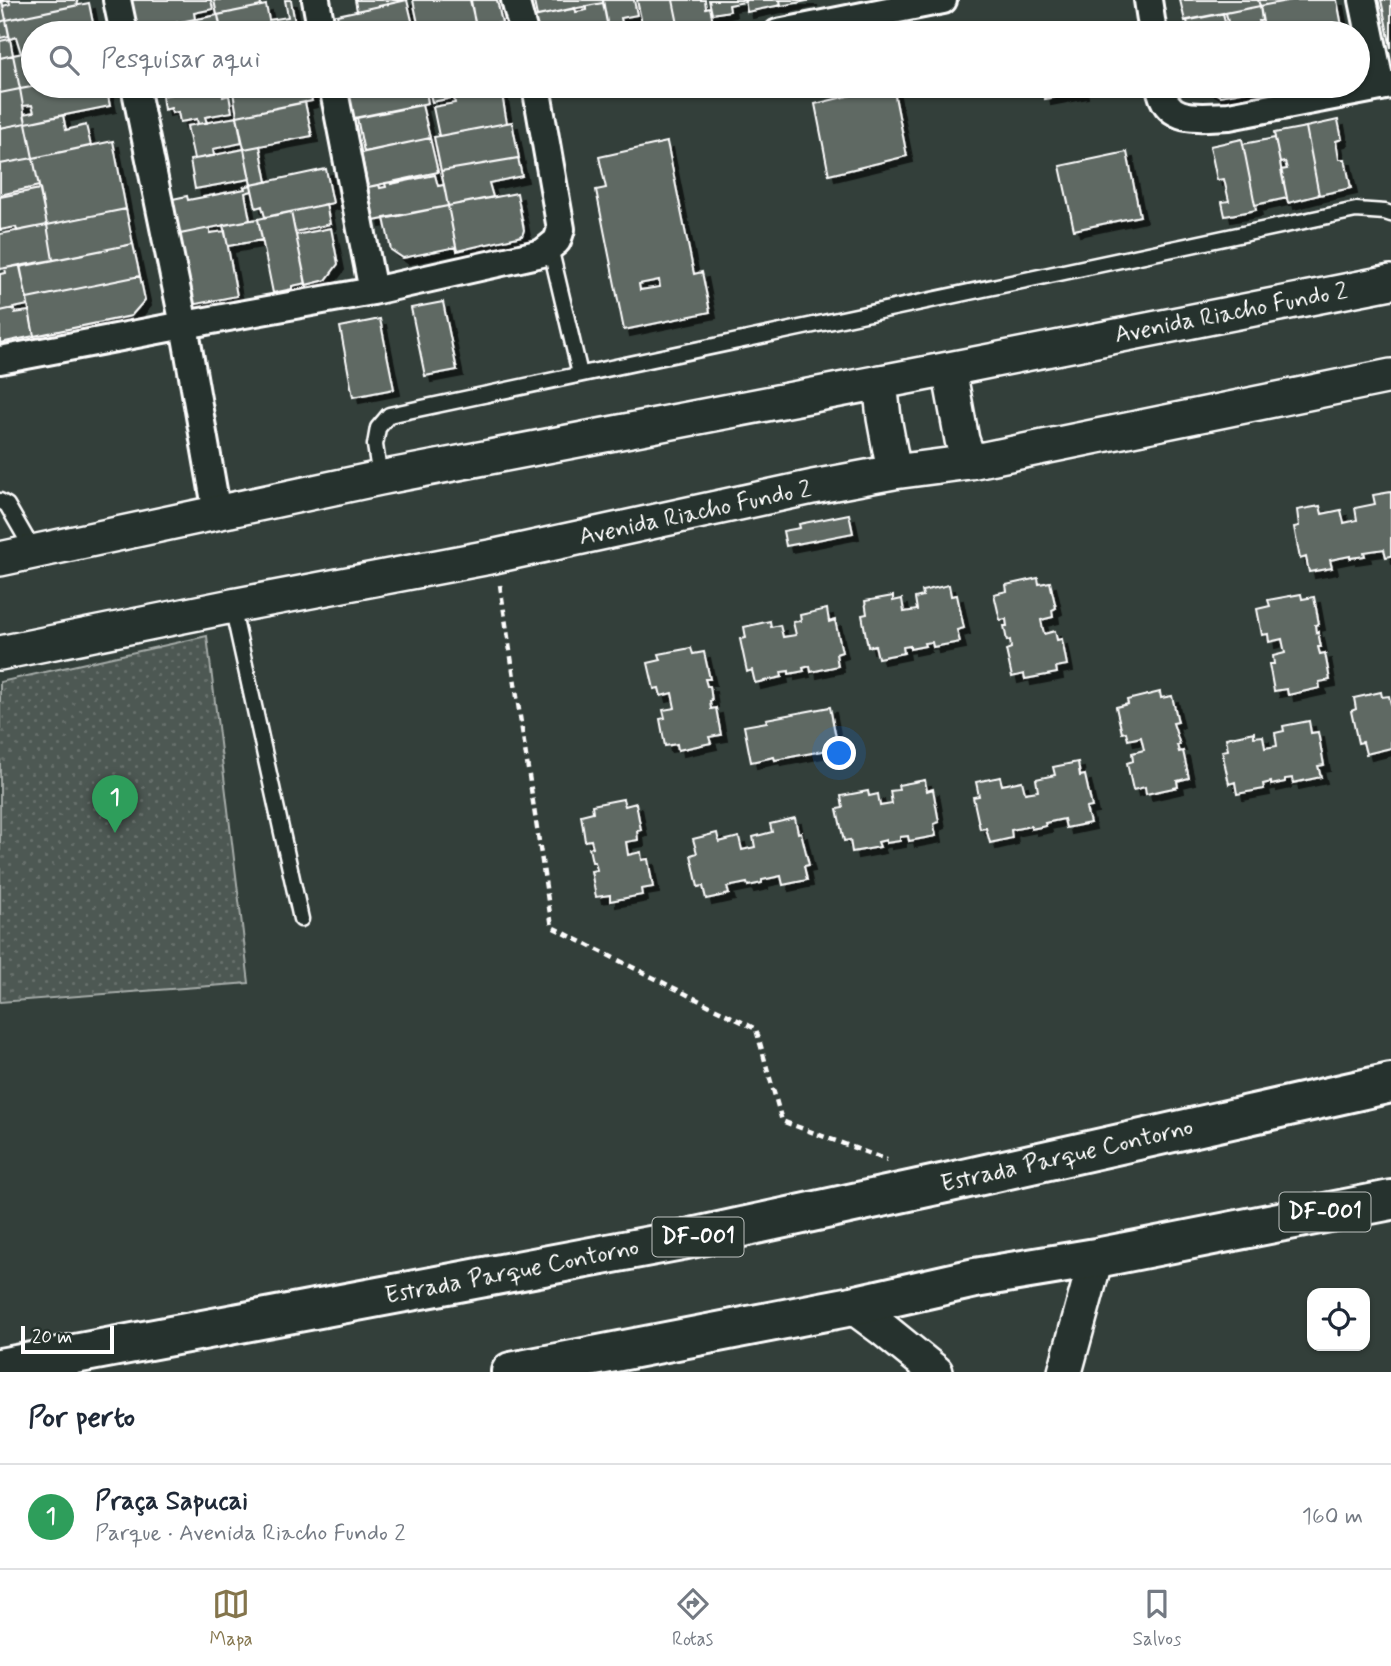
<!DOCTYPE html>
<html lang="pt">
<head>
<meta charset="utf-8">
<style>
  :root { --surface:#fff; --page:#f6f6f7; --text:#1f2937; --muted:#747a83; --line:#e0e1e3; --accent:#84754c }
  body { margin:0; font-family:Mynerve,sans-serif; background:var(--page); color:var(--text) }
  .controls { position:absolute; right:21px; bottom:21px; display:grid; overflow:hidden; border-radius:14px; box-shadow:0 2px 5px #0004 }
  .controls button { width:63px; height:63px; display:grid; place-items:center; padding:0; border:0; border-bottom:2px solid var(--line); background:var(--surface); color:var(--text); font:35px sans-serif }
  .scale { position:absolute; left:21px; bottom:18px; width:93px; box-sizing:border-box; padding-left:7px; border:4px solid #fff; border-top:0; font-size:19px; line-height:24px; white-space:nowrap; color:#fff; -webkit-text-stroke:5px #26332d; paint-order:stroke }
  .you { position:absolute; left:840px; top:754px; width:24px; height:24px; margin:-18px; border:5px solid #fff; border-radius:50%; background:#1a73e8; box-shadow:0 0 0 10px #1a73e833 }
  .badge { display:grid; place-items:center; width:46px; height:46px; border-radius:50%; background:var(--accent); color:#fff; font-size:23px; font-weight:700 }
  .pin { position:absolute; translate:-50% -58px; filter:drop-shadow(0 2px 4px #0008) }
  .pin::after { content:''; position:absolute; top:37px; width:24px; height:21px; background:inherit; clip-path:polygon(0 0,100% 0,50% 100%) }
  .list { margin:0; padding:0; list-style:none }
  h2 { display:flex; justify-content:space-between; align-items:center; height:91px; margin:0; padding:0 28px; font-size:30px }
  h2 small { font-size:23px; font-weight:400; color:var(--muted) }
  .list li { display:grid; grid-template-columns:46px 1fr auto; gap:21px; align-items:center; box-sizing:border-box; height:105px; padding:0 28px; border-top:2px solid var(--line) }
  .list b { display:block; font-size:26px; white-space:nowrap }
  .list p { margin:0; font-size:23px; white-space:nowrap; color:var(--muted) }
  .list em { font-size:23px; font-style:normal; color:var(--muted) }
  .icon { flex:none; width:38px; height:38px; fill:none; stroke:currentColor; stroke-width:2; stroke-linecap:round; stroke-linejoin:round }
  .map { position:relative; flex:none; width:1391px; height:1372px; overflow:hidden }
  .search { position:absolute; background:var(--surface); box-shadow:0 2px 5px #0004; left:21px; right:21px; top:21px; height:77px; display:flex; align-items:center; gap:18px; box-sizing:border-box; padding:0 24px; border-radius:38px; color:var(--muted); font-size:26px }
  .sheet { height:196px; background:var(--surface) }
  nav { display:flex; justify-content:space-around; align-items:center; box-sizing:border-box; height:98px; border-top:2px solid var(--line); background:var(--surface); font-size:19px; color:var(--muted) }
  nav a { display:grid; justify-items:center; gap:4px }
  nav .on { color:var(--accent) }
  .map>svg:first-child { display:block }
  .grass { fill:url(#grass-dots); stroke:#a6aca9; stroke-width:2 }
  .building { fill:#5f6964; stroke:#fff; stroke-width:2; fill-rule:evenodd; filter:url(#shadow) }
  .lines { fill:none; stroke-linecap:round; stroke-linejoin:round }
  .service-casing { stroke:#fff; stroke-width:19 }
  .minor-casing { stroke:#fff; stroke-width:32 }
  .tertiary-casing { stroke:#fff; stroke-width:38 }
  .trunk-casing { stroke:#fff; stroke-width:44 }
  .path { stroke:#fff; stroke-width:4.5; stroke-dasharray:7 5; stroke-linecap:butt }
  .service { stroke:#26332d; stroke-width:14 }
  .minor { stroke:#26332d; stroke-width:26 }
  .tertiary { stroke:#26332d; stroke-width:33 }
  .trunk { stroke:#26332d; stroke-width:38 }
  .labels { text-anchor:middle; dominant-baseline:central; stroke-width:5; stroke-linejoin:round; paint-order:stroke }
  .shield { fill:#26332d; stroke:#bec2c0; stroke-width:2 }
  .shield-label { font-size:23px; font-weight:bold; fill:#fff }
  .street-label { font-size:24px; fill:#fff; stroke:#26332d }
</style>
</head>
<body>
<div class="map">
<svg width="1391" height="1372" viewBox="0 0 1391 1372">
  <defs>
    <pattern id="grass-dots" width="8" height="8" patternUnits="userSpaceOnUse" patternTransform="scale(1.75)"><rect width="8" height="8" fill="#4d5853"/><path d="M2 2h.1M6 6h.1" fill="none" stroke="#68716d" stroke-width="1.8" stroke-linecap="round"/></pattern>
    <filter id="shadow"><feDropShadow dx="6" dy="6" stdDeviation="0" flood-color="#0009"/></filter>
  </defs>
  <rect width="100%" height="100%" fill="#333f3a"/>
  <filter id="ink" filterUnits="userSpaceOnUse"><feTurbulence type="fractalNoise" baseFrequency=".0143" numOctaves="2"/><feDisplacementMap in="SourceGraphic" scale="14" xChannelSelector="R" yChannelSelector="G"/><feConvolveMatrix kernelMatrix="1 2 1 2 8 2 1 2 1" color-interpolation-filters="sRGB"/></filter>
  <g filter="url(#ink)">
    <!-- grass -->
    <path class="grass" d="M207 636 249 983 0 1002V682Z"/>
    <!-- building -->
    <path class="building" d="M0 0H2L6 20 0 22Z
      M2 0H77L78 5 6 20 3 6 10 4 9 0 2 2Z
      M129 0H211L213 9 194 13 195 19 135 31Z
      M214 0H260L261 6 217 15Z
      M285 0H291L296 29 291 30V33H225L235 31 234 26 221 29 218 15 266 5 269 20 288 17Z
      M355 0H403V1L357 11Z
      M407 0 415 33H341L337 15Z
      M413 0H471L475 24 430 33H420Z
      M470 0H497L502 23 476 26Z
      M530 0H603V3L537 16 534 2 530 3Z
      M603 0H634L637 15 621 18 624 33H609Z
      M637 0H673L679 29 644 33Z
      M673 0H705L706 8 710 7 713 22 679 29Z
      M709 0H745V2L729 5 730 11 712 14Z
      M745 0H780L781 5 747 12Z
      M780 0H812L781 6Z
      M1180 0H1258L1260 6 1185 21Z
      M1258 0H1292L1260 6Z
      M1292 0H1337L1342 26 1303 33H1265L1260 6Z
      M1381 0H1391V48Z
      M89 3 95 33H33V51L21 53 16 37 10 39 6 20Z
      M603 3 609 33H532L529 18 575 8 576 12 587 10 586 6Z
      M1260 6 1262 21H1259L1260 25 1263 24 1265 33H1189L1187 20 1223 13 1225 23 1228 22 1226 13Z
      M218 15 221 33H135V31Z
      M6 20 9 36 0 38V22Z
      M481 23 483 33H430L475 24Z
      M1335 27 1337 33H1303L1307 32Z
      M10 39 13 55 0 58V41Z
      M33 51V86H37L20 89 13 55Z
      M13 55 20 89 0 93V58Z
      M37 86H106L110 106 26 123 24 114 34 112 32 105 23 106 20 89Z
      M212 86H221L223 97 229 95 232 112 205 117 207 123 198 124 197 119 180 122 178 112 172 113 171 108 164 110 162 96Z
      M232 86H309L312 101 237 116Z
      M347 86H425L428 103 354 118Z
      M428 86H496V89L432 102Z
      M888 86H893L907 156 829 175 815 104Z
      M1043 86H1081L1082 92 1045 99Z
      M1204 86H1274L1220 96Z
      M20 89 26 123 0 128V93Z
      M501 89 507 123 439 136 433 107 455 103 454 98Z
      M305 102 312 136 244 149 237 116Z
      M422 105 430 138 364 152 357 118Z
      M63 115 66 130 86 125 91 146 33 158 26 123Z
      M237 117 242 143 213 149 214 156 194 159 187 126Z
      M1338 120 1342 139 1336 141 1339 159H1345L1351 188 1319 195 1306 127Z
      M512 122 519 158 441 171 434 137Z
      M26 123 33 158 0 164V128Z
      M1306 127 1319 195 1288 203 1281 170 1287 169 1285 162 1280 163 1274 133Z
      M430 138 438 172 368 187 361 153Z
      M1275 138 1287 198 1255 205 1243 144Z
      M1242 139 1256 210 1225 216 1222 202 1229 201 1224 179 1217 180 1210 146Z
      M113 141 126 209 47 225 33 158Z
      M667 142 694 274 702 272 710 312 624 330 596 190 606 188 599 157ZM659 280 660 287 640 290 639 284Z
      M260 146 267 182 251 185 244 149Z
      M244 149 250 179 195 189 190 160Z
      M1127 152 1140 216 1074 230 1060 166Z
      M33 158 39 186 0 195V164Z
      M518 158 522 176 489 183 493 197 448 206 441 171Z
      M326 169 333 203 265 217 262 206 256 208 251 185Z
      M435 175 438 186 444 185 448 206 374 221 368 187 379 185 380 188 386 187 385 183 391 182V184Z
      M251 185 252 191 245 193 250 220 175 235 168 200 187 196 188 200 245 189 244 187Z
      M40 189 47 225 17 231 16 227 0 230V197Z
      M517 193 524 230 522 236 457 251 448 206Z
      M326 204 330 224 295 232 291 212Z
      M448 206 456 247 403 258 391 250 384 218Z
      M126 209 133 244 53 260 47 225Z
      M291 212 306 283 292 286V289L273 293 258 219Z
      M258 219 262 240 228 246 223 225Z
      M47 225 53 260 0 269V234Z
      M210 228V233L225 231 237 296 191 305 175 235Z
      M331 228 338 264 326 280 306 285 296 235Z
      M133 244 140 276 27 299 20 267Z
      M20 265 28 305 0 311V273V274L6 273 5 268Z
      M140 276 145 300 131 316 34 336 27 299Z
      M443 302 457 370 425 376 411 308Z
      M14 308 15 313 29 311 34 336 0 343V311Z
      M380 319 394 389 353 397 340 327Z
      M1391 492V556L1386 557 1384 549 1364 552 1365 556 1350 558V556L1330 560 1332 568 1309 572 1306 557 1300 559 1294 527 1299 526 1297 510 1320 506 1322 514 1341 510 1344 523 1357 520 1355 508 1375 504 1373 495Z
      M849 514 853 533 786 546 783 531 800 528 799 524Z
      M1038 578 1039 584 1050 582 1056 608 1052 610 1053 617 1041 620 1044 634 1055 631 1057 640 1062 639 1067 665 1056 667 1057 673 1025 679 1024 674 1012 677 1006 650 1011 648 1010 640 1007 641 1004 626H1007L1006 619 1000 620 994 594 1007 591 1006 585Z
      M949 585 951 596 957 595 964 628 957 630 960 642 933 647 932 642 924 643 925 646 910 649V646L903 647 904 653 878 658 875 645 868 647 862 615 867 614 865 601 893 596V601L902 599 904 612 917 610 915 598 923 596 922 591Z
      M1301 594 1302 599 1314 597 1319 624 1315 625 1316 633 1318 632 1321 647H1318L1320 654 1325 653 1330 680 1319 682 1320 688 1288 695 1287 689 1274 691 1269 664H1274L1273 656 1285 653 1282 639 1269 642 1268 634 1262 635 1257 609 1270 606 1268 600Z
      M827 609 829 622 835 620 842 652 836 654 838 666 811 672 810 666 803 668 804 671 789 674V671L781 672 782 677 755 683 752 670 747 672 740 639 746 638 744 627 770 621 771 627 780 625 783 637 796 635 793 622 801 621 800 615Z
      M691 648 693 654 704 652 710 679H705L707 686H710L712 701H710L711 709 716 708 721 735 709 737 711 743 678 750 677 744 665 746 660 719 665 718 663 710 675 708 672 693 661 696 659 688 654 689 648 663 661 660 659 654Z
      M1160 692 1161 698 1172 696 1178 722 1173 723 1180 745H1177L1179 752 1183 751 1189 778 1177 781 1178 787 1146 794 1145 787 1133 790 1127 763 1133 761 1132 753 1144 750 1141 737 1128 740 1126 732 1122 733 1116 707 1128 704 1127 700Z
      M1381 692 1382 697 1389 696 1391 704V748L1366 754 1363 742 1358 743 1351 711 1356 709 1354 698Z
      M830 707 838 748 775 760 774 757 751 762 744 726 767 722 766 719Z
      M1309 721 1311 733 1318 732 1324 765 1318 766 1321 777 1293 783 1292 778 1285 779V782L1271 785V782L1263 784 1264 789 1237 794 1235 782 1229 784 1222 751 1228 750 1226 738 1254 732V737L1263 736 1265 748 1277 746 1275 733 1284 731 1283 726Z
      M1078 762 1080 776 1085 775 1092 807 1086 808 1090 823 1066 828 1064 819 1045 823 1046 826 1031 829V826L1011 830 1012 838 990 843 986 828 980 829 973 797 979 796 976 782 1000 777 1002 785 1022 781 1025 793 1038 791 1036 779 1055 775 1053 767Z
      M925 780 927 791 933 789 939 822 934 824 936 836 909 841 908 836 900 837V841L886 843V840L878 842 880 847 852 852 850 840 844 841 837 809 843 808 841 796 868 791 869 796 878 794 880 806 892 804 890 791 899 790 898 785Z
      M623 799 625 806 636 803 641 830 637 831 638 840 626 842 628 855 641 852 642 860 648 859 653 887 641 889 642 895 610 901V895L596 897 591 871 597 870 595 862H592L589 848 593 847 591 840 585 841 581 815 593 812 592 805Z
      M795 818 798 833 801 832 809 865 804 866 807 880 783 885 781 876 762 880V883L748 886 747 883 727 887 729 894 706 899 703 886 698 887 691 855 697 853 693 839 717 833 719 842 739 837 742 850 755 847 753 837 772 832 770 824Z"/>
    <g class="lines">
      <!-- service casing -->
      <g class="service-casing">
        <path id="service" d="M550 247 580 374
          M380 478 375 445 378 428 389 415 1356 210 1385 212 1391 214
          M0 501 7 505 34 552
          M232 606 301 919"/>
      </g>
      <!-- minor casing -->
      <g class="minor-casing">
        <path id="minor" d="M117 0 124 33
          M316 0 322 33
          M515 0 524 33
          M1148 0 1153 33
          M1363 0 1381 87
          M778 33 943 0
          M135 86 184 325 217 513
          M333 86 373 291
          M1160 86C1166 124 1198 117 1229 116L1391 85
          M0 360 184 325 373 291 542 253 557 241 561 229 536 86"/>
      </g>
      <!-- tertiary casing -->
      <g class="tertiary-casing">
        <path id="tertiary" d="M949 369 962 440 970 462
          M880 382 884 418 894 472
          M0 559 380 478 949 369 1391 282
          M0 653 232 606 495 556 813 487 894 472 970 462 1391 376
          M852 1306 883 1329 936 1372
          M1065 1372 1096 1258"/>
      </g>
      <!-- trunk casing -->
      <g class="trunk-casing">
        <path id="trunk" d="M0 1368 682 1240 946 1183 1391 1083
          M511 1372 852 1306 975 1278 1096 1258 1391 1200"/>
      </g>
      <!-- path -->
      <path class="path" d="M500 585 552 927 756 1029 782 1121 887 1160"/>
      <!-- service -->
      <use href="#service" class="service"/>
      <!-- minor -->
      <use href="#minor" class="minor"/>
      <!-- tertiary -->
      <use href="#tertiary" class="tertiary"/>
      <!-- trunk -->
      <use href="#trunk" class="trunk"/>
    </g>
  </g>
  <g class="labels">
    <!-- shield labels -->
    <g class="shield">
      <rect x="1279.5" y="1192.5" width="91" height="39" rx="5"/>
      <rect x="652.5" y="1217.5" width="91" height="39" rx="5"/>
    </g>
    <g class="shield-label">
      <text x="1325" y="1212">DF-001</text>
      <text x="698" y="1237">DF-001</text>
    </g>
    <!-- street labels -->
    <g class="street-label">
      <text transform="translate(1231 313) rotate(-11)">Avenida Riacho Fundo 2</text>
      <text transform="translate(695 513) rotate(-12)">Avenida Riacho Fundo 2</text>
      <text transform="translate(1067 1156) rotate(-13)">Estrada Parque Contorno</text>
      <text transform="translate(512 1272) rotate(-11)">Estrada Parque Contorno</text>
    </g>
  </g>
</svg>
<div class="controls">
<button><svg class="icon" aria-label="locate" viewBox="0 0 24 24"><circle cx="12" cy="12" r="6"/><path d="M12 2v4M12 18v4M2 12h4M18 12h4"/></svg></button>
</div>
<div class="scale">20 m</div>
<div class="you"></div>
<div class="pin badge" style="left:115px;top:833px;background:#2e9e5b">1</div>
<div class="search"><svg class="icon" aria-label="search" viewBox="0 0 24 24"><circle cx="10" cy="10" r="6"/><path d="M15 15l6 6"/></svg>Pesquisar aqui</div>
</div>
<section class="sheet">
<h2>Por perto<small></small></h2>
<ul class="list">
<li><span class="badge" style="background:#2e9e5b">1</span><div><b>Praça Sapucai</b><p>Parque · Avenida Riacho Fundo 2</p></div><em>160 m</em></li>
</ul>
</section>
<nav>
<a class="on"><svg class="icon" aria-label="map" viewBox="0 0 24 24"><path d="M3 6l6-2 6 2 6-2v14l-6 2-6-2-6 2zM9 4v14M15 6v14"/></svg>Mapa</a>
<a><svg class="icon" aria-label="directions" viewBox="0 0 24 24"><path d="M12 3l9 9-9 9-9-9zM9 14v-3h6M13 9l2 2-2 2"/></svg>Rotas</a>
<a><svg class="icon" aria-label="saved" viewBox="0 0 24 24"><path d="M7 4h10v16l-5-4-5 4z"/></svg>Salvos</a>
</nav>
</body>
</html>
